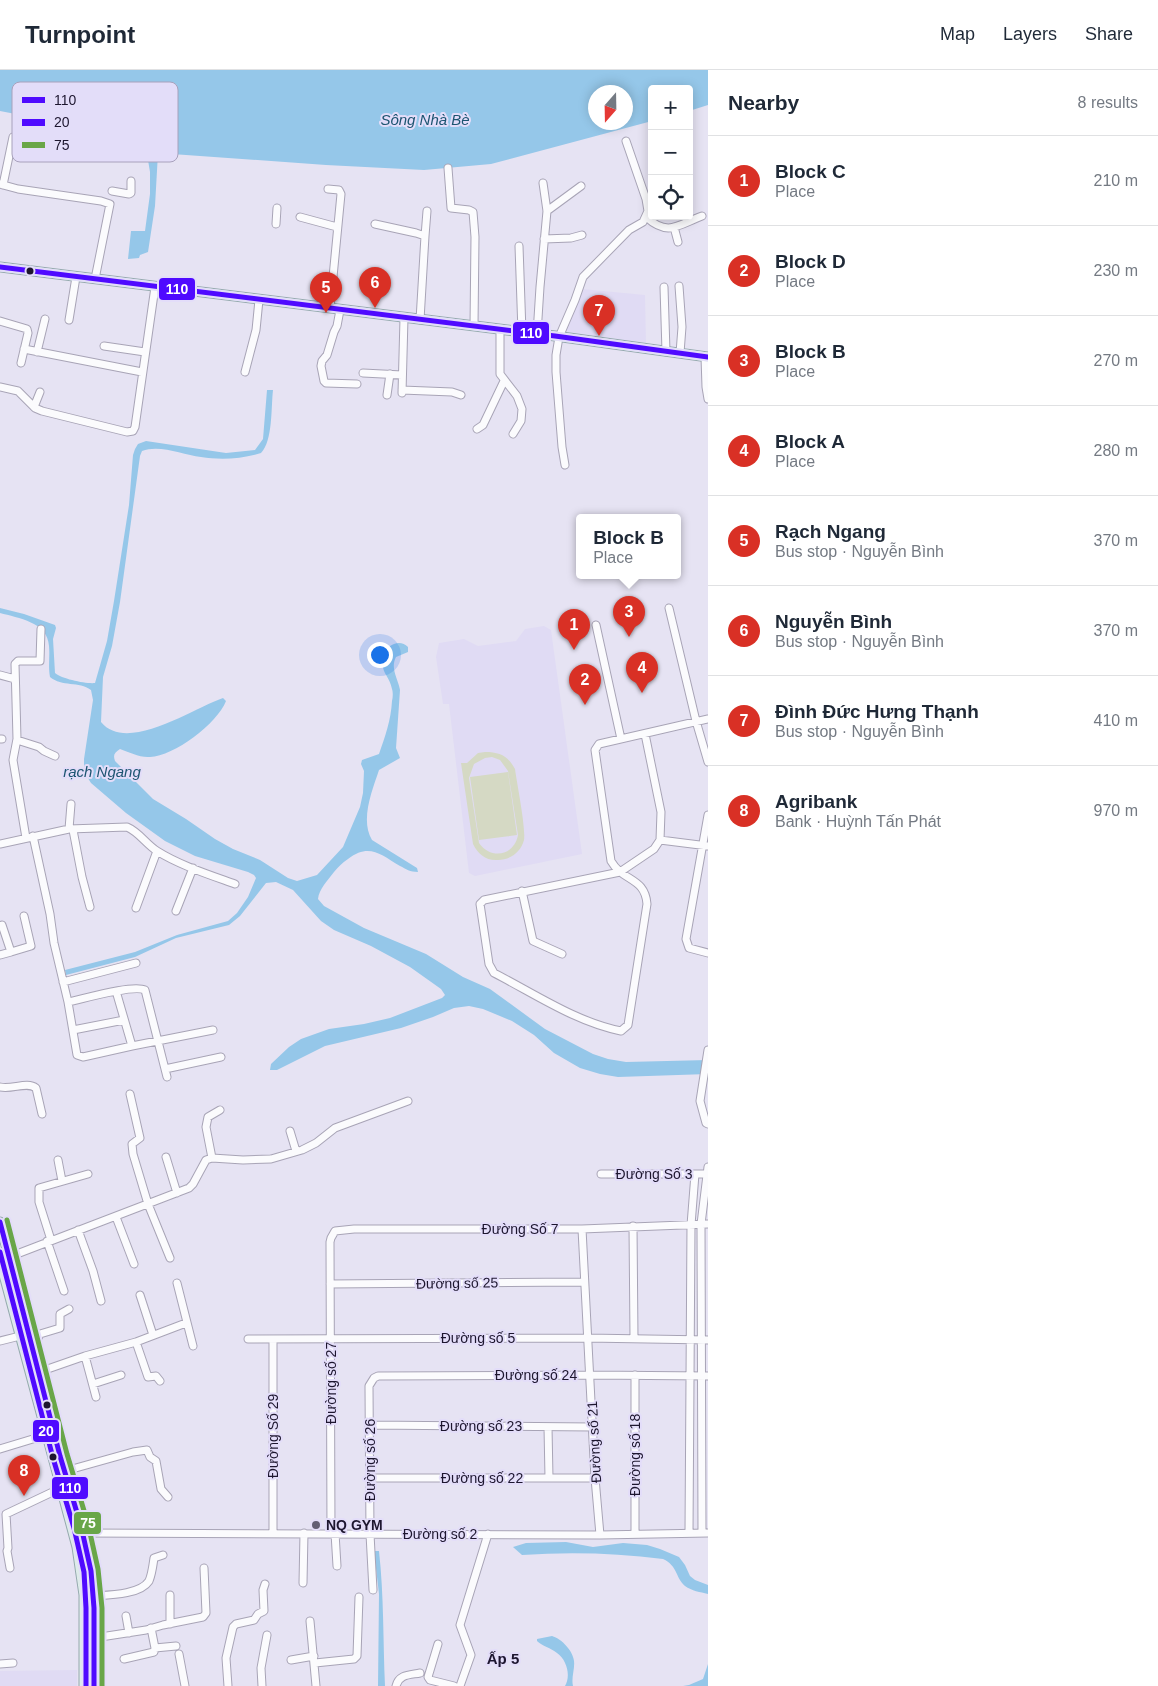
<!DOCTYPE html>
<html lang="en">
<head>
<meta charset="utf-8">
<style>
  :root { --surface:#fff; --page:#f2f2f3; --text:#1f2937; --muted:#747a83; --line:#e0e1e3; --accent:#d93025 }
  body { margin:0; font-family:Helvetica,sans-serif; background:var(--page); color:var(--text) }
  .controls { position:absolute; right:15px; top:15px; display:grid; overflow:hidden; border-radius:5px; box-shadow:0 2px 12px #0003 }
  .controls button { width:45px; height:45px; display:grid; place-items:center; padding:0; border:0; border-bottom:1px solid var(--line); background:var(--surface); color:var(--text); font:25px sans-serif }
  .compass { position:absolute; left:588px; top:15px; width:45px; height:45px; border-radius:50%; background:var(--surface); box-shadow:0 2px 12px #0003; rotate:200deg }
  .you { position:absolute; left:379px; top:584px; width:18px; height:18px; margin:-12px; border:4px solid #fff; border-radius:50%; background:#1a73e8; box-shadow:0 0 0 8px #1a73e833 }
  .badge { display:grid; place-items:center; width:32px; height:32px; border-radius:50%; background:var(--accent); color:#fff; font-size:16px; font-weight:700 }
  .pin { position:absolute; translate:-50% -41px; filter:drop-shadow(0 1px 2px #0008) }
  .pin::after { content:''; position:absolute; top:26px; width:18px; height:15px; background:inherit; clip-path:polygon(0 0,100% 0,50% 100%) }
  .popup { position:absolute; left:576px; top:444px; width:105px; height:65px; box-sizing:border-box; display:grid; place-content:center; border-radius:5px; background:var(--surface); filter:drop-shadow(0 1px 4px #0005); font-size:16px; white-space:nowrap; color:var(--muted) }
  .popup b { font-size:19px; color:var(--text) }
  .popup::after { content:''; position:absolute; left:50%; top:100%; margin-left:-10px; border:10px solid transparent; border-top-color:var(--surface) }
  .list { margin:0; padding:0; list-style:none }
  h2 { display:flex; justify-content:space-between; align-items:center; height:65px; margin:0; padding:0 20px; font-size:21px }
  h2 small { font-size:16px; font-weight:400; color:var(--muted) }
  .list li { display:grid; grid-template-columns:32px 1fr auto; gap:15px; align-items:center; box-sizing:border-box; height:90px; padding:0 20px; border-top:1px solid var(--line) }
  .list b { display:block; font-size:19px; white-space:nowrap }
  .list p { margin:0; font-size:16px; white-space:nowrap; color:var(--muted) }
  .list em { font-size:16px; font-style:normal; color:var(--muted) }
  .icon { flex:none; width:28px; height:28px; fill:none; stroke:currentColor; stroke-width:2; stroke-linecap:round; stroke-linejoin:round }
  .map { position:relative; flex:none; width:708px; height:1616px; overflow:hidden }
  header { display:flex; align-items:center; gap:30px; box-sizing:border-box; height:70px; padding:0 25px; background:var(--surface); border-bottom:1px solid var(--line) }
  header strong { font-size:24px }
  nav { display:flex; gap:28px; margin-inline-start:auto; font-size:18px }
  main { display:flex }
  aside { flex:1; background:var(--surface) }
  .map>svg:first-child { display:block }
  .built { fill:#e0dbf4 }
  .green { fill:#d5d9c4; fill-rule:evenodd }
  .water { fill:#95c7e9; fill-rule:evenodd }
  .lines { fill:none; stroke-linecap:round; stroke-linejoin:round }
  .minor-casing { stroke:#a8a4b6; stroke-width:9 }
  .major-casing { stroke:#95aaae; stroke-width:11 }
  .minor { stroke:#fbfbfd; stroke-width:7 }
  .major { stroke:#deebea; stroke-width:9 }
  .bus-1-casing { stroke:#e3ddf9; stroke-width:9 }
  .bus-2-casing { stroke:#e3ddf9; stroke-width:9 }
  .bus-3-casing { stroke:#e3ddf9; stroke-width:9 }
  .bus-1 { stroke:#4f0aff; stroke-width:5 }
  .bus-2 { stroke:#4f0aff; stroke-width:5 }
  .bus-3 { stroke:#69a648; stroke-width:5 }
  .bus-dot { fill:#1d162f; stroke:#e3ddf9; stroke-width:2 }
  .poi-dot { fill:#635e74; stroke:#e3ddf9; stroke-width:2 }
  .labels { text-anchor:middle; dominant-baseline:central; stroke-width:4; stroke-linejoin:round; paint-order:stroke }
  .street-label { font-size:14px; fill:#1d162f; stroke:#e3ddf9 }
  .poi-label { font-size:14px; font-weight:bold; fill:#1d162f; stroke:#e3ddf9; text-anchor:start }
  .water-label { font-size:15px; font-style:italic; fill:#1c5471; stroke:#e3ddf9 }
  .neighbourhood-label { font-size:15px; font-weight:bold; fill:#1d162f; stroke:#e3ddf9 }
  .key { fill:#e3ddf9; stroke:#a8a1bc; stroke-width:1 }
  .key-label { font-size:14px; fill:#1d162f }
  .line-badge { stroke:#e3ddf9; stroke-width:2 }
  .badge-label { font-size:14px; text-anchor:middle; font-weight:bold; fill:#fff }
</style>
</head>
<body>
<header>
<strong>Turnpoint</strong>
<nav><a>Map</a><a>Layers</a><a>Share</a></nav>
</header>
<main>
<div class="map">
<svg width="708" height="1616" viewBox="0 0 708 1616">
  <rect width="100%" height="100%" fill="#e6e3f3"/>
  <!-- built -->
  <path class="built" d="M582 219 645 225 646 274 565 263Z
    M544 556 551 560 582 784 475 806 469 803 449 634H443L436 587 439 573 464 569 478 576 516 571 525 559Z
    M77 1600V1616H0V1601Z"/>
  <!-- green -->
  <path class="green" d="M485 682C500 682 508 686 515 699 517 714 526 758 524 770 521 782 510 790 498 790 486 791 478 784 473 774L461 693H467L478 683ZM492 687 500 690 508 701 518 765C514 786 491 790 479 773L469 708 474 694 485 688Z
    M508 702 517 765 479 770 470 707Z"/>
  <!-- water -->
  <path class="water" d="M0 0H708V35L689 41V19H652V51L491 94 424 100 326 95 158 83 155 136 148 182 140 185 139 188 128 189 131 161H145L150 124V102L146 78 57 52 0 41ZM596 22H626V52H596Z
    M267 320H273C271 337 273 371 261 383 242 389 220 390 201 387 183 385 160 374 142 381L140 386 120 532 112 576 103 607 101 652C127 684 193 638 223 628L226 631C217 654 174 686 150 687 140 688 129 682 120 679 114 683 113 685 115 691L153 729 186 749 215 769 233 779 260 790 288 808 297 811 317 805 343 777 360 737 363 723 364 701 361 694 362 690 379 684C385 667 391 650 392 631 393 627 393 622 392 619 389 603 377 602 386 582 388 578 389 576 394 574 399 572 404 573 408 577V582L396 587C390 599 398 608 400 620L396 678 400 688 379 700C372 721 360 750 372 770L417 798 418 802C410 802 406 799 400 796 380 784 369 773 348 789 342 793 338 797 334 802 328 810 319 819 318 829L324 836 364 858 426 884 463 907 490 919 545 959 593 984 608 989 626 992 708 990V1004L618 1007 600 1004 580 998 554 983 534 965 512 951 483 939 469 936 454 938 433 947 401 958 325 976 277 1000H270L271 994 289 977 301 969 329 959 364 954 390 948 442 928 445 925 441 919 410 897 371 876 334 860 321 851 293 820 276 812 266 813 240 846 229 855 176 868 135 887 66 905 65 900 135 882 177 865 228 851 237 843 248 827 256 808 254 805 248 802 195 786 165 771 126 743 91 713 84 702V689L93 630 91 620C79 611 62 617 50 607 48 597 50 586 49 576 48 552 18 548 0 543V538L24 544 55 555 56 558 53 569 55 603C62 609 86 614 95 613L107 571 114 531 129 435 133 385 135 379 138 374 146 371 226 383 255 380 263 369Z
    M566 1472 593 1477 623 1473 647 1475 660 1479 679 1487 685 1495 690 1506 695 1510 708 1515V1524C700 1522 692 1521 685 1516 675 1507 678 1496 663 1489 616 1483 569 1482 522 1485L513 1477 526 1473Z
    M374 1481H379C384 1526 383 1571 385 1616H378L379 1524Z
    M552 1566C562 1569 573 1581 574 1591 575 1599 571 1608 573 1616H565C571 1606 567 1590 557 1583 551 1578 542 1576 537 1571V1569Z
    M708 1594V1616H683L689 1615 703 1609Z"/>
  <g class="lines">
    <!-- minor casing -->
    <g class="minor-casing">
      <path id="minor" d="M448 98 451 138 469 140 473 142 475 167 474 256
        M0 114 18 119 101 131 110 134 95 209
        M3 115 13 67
        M328 119 339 120 341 124 330 238
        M112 121 129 124 131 123V111
        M547 141 581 116
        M300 147 337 157
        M646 147C668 167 678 155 702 146
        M276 154 277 138
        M375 154 416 163 425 166 420 250
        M674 157 678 172
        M425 166 427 141
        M544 169 571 168 582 165
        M519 176 522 262
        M679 216 682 257 680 283
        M664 217 666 282
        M340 240 337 256 334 262 327 285 322 291 321 296 324 311 326 313 357 314
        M69 250 76 207
        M0 251 27 259 28 263 21 293
        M500 259V304L517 326 522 339 521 351 513 364
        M537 264 540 217 547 141 543 113
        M104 276 145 282
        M24 279 142 302
        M37 282 45 249
        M705 287 706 317 708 329
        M245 302 256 260 259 230
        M363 303 402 305
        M0 317 18 321 35 338 42 341 127 362 133 361 135 357 155 217
        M402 320 452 322 461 325
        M402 323 404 248
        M387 325 390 304
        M34 337 40 322
        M477 359 483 355 504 311
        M565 395 562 377 556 302V285L559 267 575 230 583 207 629 160 643 152 648 141 646 129 626 71
        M669 538 696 651 708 692
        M596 555 621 669
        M0 605 15 609
        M645 664 661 742 660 770 654 779 620 802 484 830 480 834 489 894 494 903C535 924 576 952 621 961L628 955 647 834C645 807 623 812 611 791L595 680 599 674 708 649
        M0 669H2
        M17 670 39 677 44 681 55 686
        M708 745 686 869 689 878 708 883
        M69 759 71 734
        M73 760 82 807 90 837
        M33 766 50 844 54 873 68 932 77 985 83 987 132 976
        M26 768 13 690 17 669 15 594 18 591H40L41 559
        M660 770 708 776
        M0 774 69 759 127 757C139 762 146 774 157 781 179 795 210 805 235 814
        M522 821 533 871 562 884
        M136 838 157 781
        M176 841 193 798
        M11 882 31 876 24 846
        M0 885 11 882 2 855
        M63 912 136 893
        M116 921 132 976 213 960
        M68 932C83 929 133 914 145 920L167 1007
        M73 960 124 950
        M708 980 700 1031 706 1053 708 1054
        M165 999 221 987
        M0 1017C12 1020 27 1011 36 1018L42 1044
        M130 1024 140 1068 132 1074 133 1084 148 1134 170 1188
        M290 1061 296 1081
        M166 1087 177 1123
        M212 1088 206 1057 208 1047 220 1040
        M58 1090 62 1111
        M601 1104H708
        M116 1147 134 1194
        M633 1156 634 1268
        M582 1159 595 1408 600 1465
        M78 1160 93 1201 101 1231
        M51 1170 39 1132V1118L88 1104
        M47 1171 64 1221
        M9 1187 189 1118 193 1114 206 1090 212 1088 243 1090 271 1089 302 1080 316 1073 335 1058 408 1031
        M177 1213 193 1276
        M330 1214 584 1212
        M140 1225 153 1265
        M248 1269 587 1268 708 1270
        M31 1270 38 1268 40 1264 60 1258V1244L69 1239
        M0 1271 20 1266
        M136 1272 148 1307 156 1306 160 1311
        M85 1286 96 1327
        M39 1302 85 1286 136 1272 186 1253
        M635 1305V1464
        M93 1314 121 1305
        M369 1355 593 1357
        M548 1357 549 1408
        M0 1379 46 1365
        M65 1401 133 1382 147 1380 150 1387 156 1391 161 1419 168 1427
        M370 1408H595
        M82 1463 600 1465 708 1463
        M273 1463V1269
        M331 1463 330 1172 331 1168 335 1161 354 1159H582L708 1154
        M335 1463 337 1496
        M689 1463 691 1155 695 1104
        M702 1463 701 1154 708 1097
        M10 1498 7 1481 8 1478 6 1444 61 1418
        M303 1513 304 1463
        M373 1520 370 1464 369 1316 374 1308 378 1306 590 1305 708 1306
        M93 1526C108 1525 140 1525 149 1511 152 1504 153 1495 154 1488L163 1485
        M126 1546 129 1563
        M310 1551 316 1616
        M170 1554V1525
        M94 1568 146 1560 163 1555 203 1547 206 1543 204 1498
        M438 1574 428 1607 430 1610 454 1616
        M155 1578 176 1576
        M179 1584 185 1616
        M124 1589 154 1582 155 1578 151 1558
        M291 1590 314 1586
        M315 1593 354 1589 357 1586 359 1527
        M0 1594 13 1593
        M228 1616 226 1588 233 1557 236 1554 254 1550 258 1544 264 1541 263 1520 265 1514
        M262 1616 261 1598 267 1565
        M396 1616C399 1604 410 1605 420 1603
        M460 1616 471 1585 460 1555 488 1464"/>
    </g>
    <!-- major casing -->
    <g class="major-casing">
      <path id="major" d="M0 197 555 266 708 287
        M0 1152 60 1386 81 1456 91 1501 94 1538V1616
        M0 1190 77 1477 84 1525V1616"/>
    </g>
    <!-- minor -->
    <use href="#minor" class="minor"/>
    <!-- major -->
    <use href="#major" class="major"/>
    <!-- bus-1 casing -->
    <g class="bus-1-casing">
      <path id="bus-1" d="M0 197 555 266 708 287
        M0 1152 60 1386 81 1456 91 1501 94 1538V1616"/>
    </g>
    <!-- bus-2 casing -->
    <g class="bus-2-casing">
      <path id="bus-2" d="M0 1182 53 1388 74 1458 84 1502 86 1538V1616"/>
    </g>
    <!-- bus-3 casing -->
    <g class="bus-3-casing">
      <path id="bus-3" d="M7 1150 67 1384 88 1454 98 1499 102 1538V1616"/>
    </g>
    <!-- bus-1 -->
    <use href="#bus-1" class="bus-1"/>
    <!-- bus-2 -->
    <use href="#bus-2" class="bus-2"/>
    <!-- bus-3 -->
    <use href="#bus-3" class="bus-3"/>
  </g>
  <!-- markers -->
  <g class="bus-dot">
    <circle cx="30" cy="201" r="4.5"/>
    <circle cx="47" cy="1335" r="4.5"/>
    <circle cx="53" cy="1387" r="4.5"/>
  </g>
  <circle class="poi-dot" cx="316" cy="1455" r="5"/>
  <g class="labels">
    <!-- street labels -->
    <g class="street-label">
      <text x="654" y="1104">Đường Số 3</text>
      <text x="520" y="1159">Đường Số 7</text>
      <text transform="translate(457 1213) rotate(-1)">Đường số 25</text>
      <text x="478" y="1268">Đường số 5</text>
      <text x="536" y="1305">Đường số 24</text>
      <text transform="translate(331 1313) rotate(-90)">Đường số 27</text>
      <text x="481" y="1356">Đường số 23</text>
      <text transform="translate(273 1366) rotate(-90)">Đường Số 29</text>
      <text transform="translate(594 1372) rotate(-93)">Đường số 21</text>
      <text transform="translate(635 1385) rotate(-90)">Đường số 18</text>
      <text transform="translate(370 1390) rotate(-90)">Đường số 26</text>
      <text x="482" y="1408">Đường số 22</text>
      <text x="440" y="1464">Đường số 2</text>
    </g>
    <!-- poi labels -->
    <g class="poi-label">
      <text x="326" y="1455">NQ GYM</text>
    </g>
    <!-- water labels -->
    <g class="water-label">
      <text x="425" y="49">Sông Nhà Bè</text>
      <text x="102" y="701">rạch Ngang</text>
    </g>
    <!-- neighbourhood labels -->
    <g class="neighbourhood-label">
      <text x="503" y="1588">Ấp 5</text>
    </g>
  </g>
  <!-- legend -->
  <rect x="12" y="12" width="166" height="80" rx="8" class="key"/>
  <rect x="22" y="27" width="23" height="6" fill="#4f0aff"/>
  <rect x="22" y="49" width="23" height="7" fill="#4f0aff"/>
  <rect x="22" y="72" width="23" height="6" fill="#69a648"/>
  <g class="key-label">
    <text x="54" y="35">110</text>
    <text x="54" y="57">20</text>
    <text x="54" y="80">75</text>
  </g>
  <g class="line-badge">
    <rect x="158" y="207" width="38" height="24" rx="5" fill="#4f0aff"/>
    <rect x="512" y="251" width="38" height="24" rx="5" fill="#4f0aff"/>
    <rect x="32" y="1349" width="28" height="24" rx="5" fill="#4f0aff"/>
    <rect x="51" y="1406" width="38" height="24" rx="5" fill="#4f0aff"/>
    <rect x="73" y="1441" width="29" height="24" rx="5" fill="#69a648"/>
  </g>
  <g class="badge-label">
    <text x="177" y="224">110</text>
    <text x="531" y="268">110</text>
    <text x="46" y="1366">20</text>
    <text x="70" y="1423">110</text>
    <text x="88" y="1458">75</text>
  </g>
</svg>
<div class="controls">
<button>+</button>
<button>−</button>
<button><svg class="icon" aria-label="locate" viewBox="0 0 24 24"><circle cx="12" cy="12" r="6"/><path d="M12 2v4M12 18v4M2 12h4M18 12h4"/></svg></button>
</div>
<svg class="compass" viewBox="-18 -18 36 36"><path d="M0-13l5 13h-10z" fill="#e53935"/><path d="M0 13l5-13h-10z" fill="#747a83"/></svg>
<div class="you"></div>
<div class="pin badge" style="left:574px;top:580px">1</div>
<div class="pin badge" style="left:585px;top:635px">2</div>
<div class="pin badge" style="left:629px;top:567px">3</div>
<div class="popup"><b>Block B</b>Place</div>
<div class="pin badge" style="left:642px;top:623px">4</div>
<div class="pin badge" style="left:326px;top:243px">5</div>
<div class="pin badge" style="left:375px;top:238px">6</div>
<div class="pin badge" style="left:599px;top:266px">7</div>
<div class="pin badge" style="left:24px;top:1426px">8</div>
</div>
<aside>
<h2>Nearby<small>8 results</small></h2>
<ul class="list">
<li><span class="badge">1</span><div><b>Block C</b><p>Place</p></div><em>210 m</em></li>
<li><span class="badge">2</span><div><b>Block D</b><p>Place</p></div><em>230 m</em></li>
<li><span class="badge">3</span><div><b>Block B</b><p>Place</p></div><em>270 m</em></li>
<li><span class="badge">4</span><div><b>Block A</b><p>Place</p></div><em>280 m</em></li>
<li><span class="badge">5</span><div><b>Rạch Ngang</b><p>Bus stop · Nguyễn Bình</p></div><em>370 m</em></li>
<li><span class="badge">6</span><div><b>Nguyễn Bình</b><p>Bus stop · Nguyễn Bình</p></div><em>370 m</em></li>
<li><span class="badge">7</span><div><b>Đình Đức Hưng Thạnh</b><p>Bus stop · Nguyễn Bình</p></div><em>410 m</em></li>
<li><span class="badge">8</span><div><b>Agribank</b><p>Bank · Huỳnh Tấn Phát</p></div><em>970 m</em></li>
</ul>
</aside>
</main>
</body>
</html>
